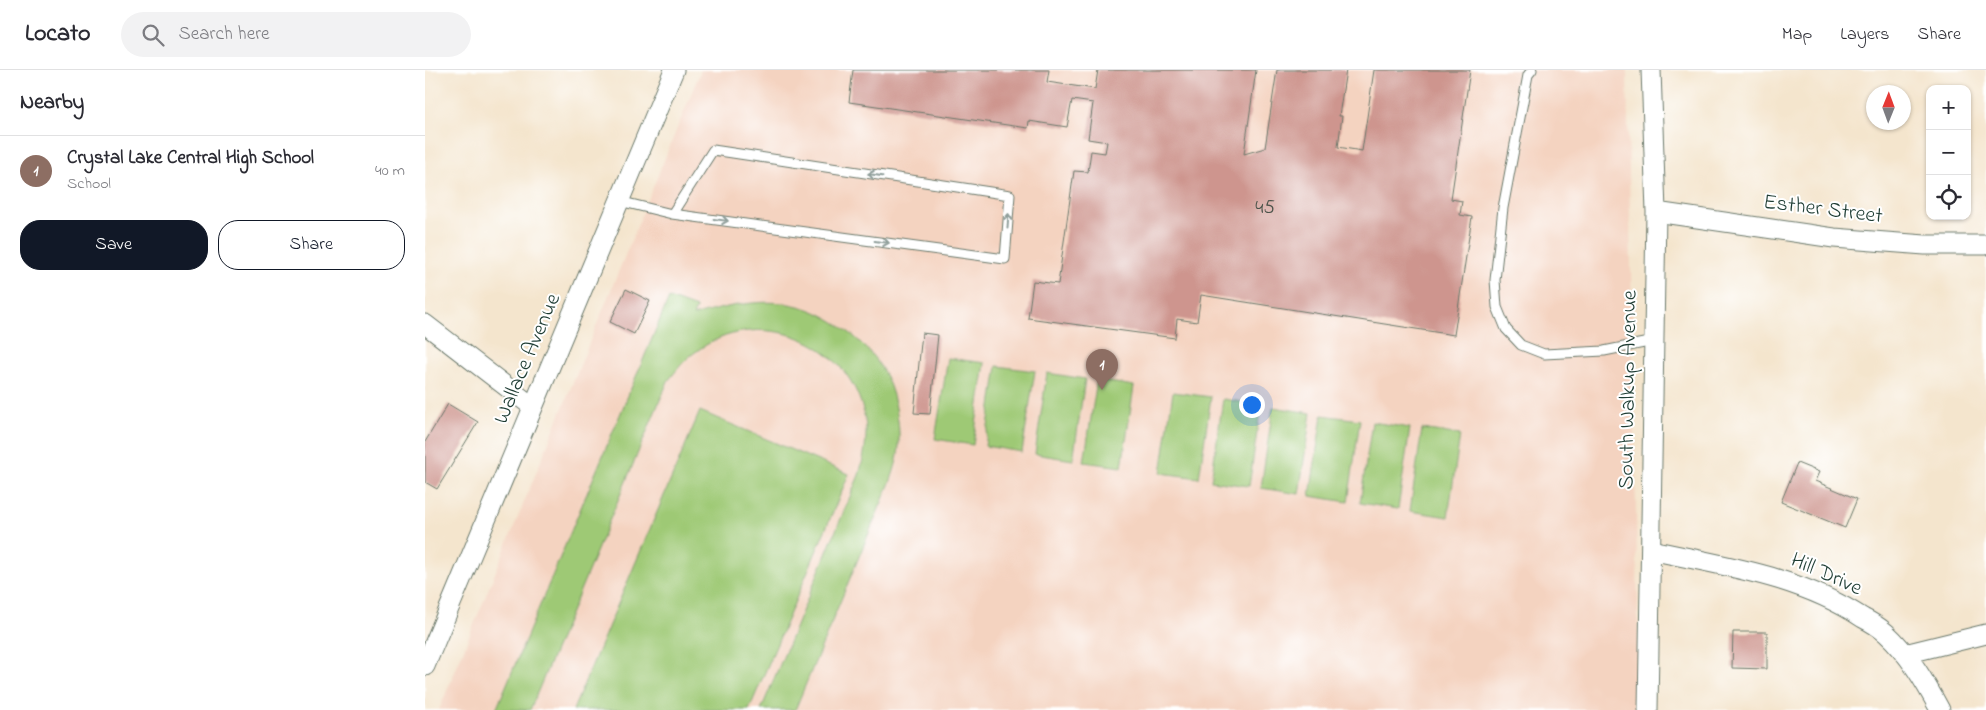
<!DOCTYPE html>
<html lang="en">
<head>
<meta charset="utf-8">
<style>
  :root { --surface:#fff; --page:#f2f2f3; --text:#2b2b33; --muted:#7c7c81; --line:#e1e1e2; --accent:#111827 }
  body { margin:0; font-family:"Indie Flower",sans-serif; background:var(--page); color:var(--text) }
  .controls { position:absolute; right:15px; top:15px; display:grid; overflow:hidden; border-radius:10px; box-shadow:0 1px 4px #0004 }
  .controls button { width:45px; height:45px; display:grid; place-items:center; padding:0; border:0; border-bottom:1px solid var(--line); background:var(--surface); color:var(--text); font:25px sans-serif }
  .compass { position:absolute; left:1441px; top:15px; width:45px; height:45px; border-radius:50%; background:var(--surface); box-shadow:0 1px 4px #0004; rotate:1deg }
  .you { position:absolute; left:826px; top:334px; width:18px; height:18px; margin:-12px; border:4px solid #fff; border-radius:50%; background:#1a73e8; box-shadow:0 0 0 8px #1a73e833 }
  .badge { display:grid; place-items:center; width:32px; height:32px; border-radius:50%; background:var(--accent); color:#fff; font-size:16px; font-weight:700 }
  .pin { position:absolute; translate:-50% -41px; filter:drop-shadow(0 1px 2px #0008) }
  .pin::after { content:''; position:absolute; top:26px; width:18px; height:15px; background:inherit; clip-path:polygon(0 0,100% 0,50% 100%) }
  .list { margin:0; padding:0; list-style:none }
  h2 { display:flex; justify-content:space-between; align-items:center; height:65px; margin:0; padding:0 20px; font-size:21px }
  h2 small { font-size:16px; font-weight:400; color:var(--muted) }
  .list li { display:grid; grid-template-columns:32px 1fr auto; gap:15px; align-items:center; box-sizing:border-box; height:70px; padding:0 20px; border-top:1px solid var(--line) }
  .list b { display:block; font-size:19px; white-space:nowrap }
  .list p { margin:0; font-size:16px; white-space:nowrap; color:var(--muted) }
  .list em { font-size:16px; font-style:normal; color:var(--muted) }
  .actions { display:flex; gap:10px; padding:15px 20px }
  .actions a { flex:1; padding:11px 0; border:1px solid var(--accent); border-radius:20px; text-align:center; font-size:18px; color:var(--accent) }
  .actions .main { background:var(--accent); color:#fff }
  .icon { flex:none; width:28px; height:28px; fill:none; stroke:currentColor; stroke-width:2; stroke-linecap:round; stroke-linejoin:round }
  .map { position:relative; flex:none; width:1561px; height:640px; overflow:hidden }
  header { display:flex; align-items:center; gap:30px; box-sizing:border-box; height:70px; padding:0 25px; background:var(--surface); border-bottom:1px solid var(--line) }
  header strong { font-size:24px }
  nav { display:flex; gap:28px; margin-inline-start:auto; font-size:18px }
  .search { width:350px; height:45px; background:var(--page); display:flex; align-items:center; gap:12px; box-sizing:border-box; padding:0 18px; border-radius:28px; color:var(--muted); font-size:19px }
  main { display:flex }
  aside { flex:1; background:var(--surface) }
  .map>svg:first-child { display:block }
  .built { fill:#f4d3c0 }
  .green { fill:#9ec975; stroke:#5e8354 }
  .building { fill:#ce958e }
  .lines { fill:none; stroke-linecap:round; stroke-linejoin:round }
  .service-casing { stroke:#6a786a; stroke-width:11 }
  .minor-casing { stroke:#6a786a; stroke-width:21 }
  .service { stroke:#fff; stroke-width:9 }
  .minor { stroke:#fff; stroke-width:19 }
  .oneway { stroke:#8f9e9a }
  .labels { text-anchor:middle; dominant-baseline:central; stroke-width:4; stroke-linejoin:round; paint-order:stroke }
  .number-label { font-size:20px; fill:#4b534a }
  .street-label { font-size:22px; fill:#1f3d34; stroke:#fff }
</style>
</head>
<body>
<header>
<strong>Locato</strong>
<div class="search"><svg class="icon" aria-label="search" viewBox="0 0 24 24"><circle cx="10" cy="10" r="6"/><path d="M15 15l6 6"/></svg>Search here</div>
<nav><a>Map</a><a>Layers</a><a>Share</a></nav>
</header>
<main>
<aside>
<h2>Nearby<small></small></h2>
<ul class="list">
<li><span class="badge" style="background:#8d6e63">1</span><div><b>Crystal Lake Central High School</b><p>School</p></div><em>40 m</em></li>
</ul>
<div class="actions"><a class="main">Save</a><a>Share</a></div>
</aside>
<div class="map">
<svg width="1561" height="640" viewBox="0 0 1561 640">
  <rect width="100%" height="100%" fill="#fff"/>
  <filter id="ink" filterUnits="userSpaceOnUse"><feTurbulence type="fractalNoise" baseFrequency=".02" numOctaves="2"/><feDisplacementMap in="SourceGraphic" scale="10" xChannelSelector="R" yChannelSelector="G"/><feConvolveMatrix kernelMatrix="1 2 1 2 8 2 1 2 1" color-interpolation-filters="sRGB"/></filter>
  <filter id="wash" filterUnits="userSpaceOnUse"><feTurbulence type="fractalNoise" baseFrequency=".0096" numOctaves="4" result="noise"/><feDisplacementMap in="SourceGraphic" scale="20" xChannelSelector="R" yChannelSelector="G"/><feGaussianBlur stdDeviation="1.12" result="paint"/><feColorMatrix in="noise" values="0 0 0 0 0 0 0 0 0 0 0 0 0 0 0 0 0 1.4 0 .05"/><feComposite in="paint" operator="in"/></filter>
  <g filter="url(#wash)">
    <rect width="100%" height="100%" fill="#f4e5cd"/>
    <!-- built -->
    <path class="built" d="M276 0H1202L1215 640H14Z"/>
    <!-- green -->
    <path class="green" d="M244 228 271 238 268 246C302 236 338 227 373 236 406 244 440 271 457 299 469 319 475 350 474 373 474 386 470 398 466 410L370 640H336L434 405C439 387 443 368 440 349 426 269 333 234 269 283 258 291 251 301 243 311L105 640H71Z
      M523 288 560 293 548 375 510 369Z
      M572 296 610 301 597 382 560 376Z
      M622 303 660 309 648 390 610 384Z
      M672 310 709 316 697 397 659 392Z
      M748 322 786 327 774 408 736 403Z
      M798 329 836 335 824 416 786 411Z
      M848 337 886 343 874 424 836 418Z
      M275 341 424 404 324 640H148Z
      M897 345 935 350 923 432 885 426Z
      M947 352 985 358 973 439 935 433Z
      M997 359 1035 365 1023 447 985 441Z"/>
    <g id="blocks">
      <!-- building -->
      <path class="building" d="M428 0H624L622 12 670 19 673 0H831L819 84 840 78 852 0H921L914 46H917L913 77 937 81 949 0H1045L1026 129 1037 131 1035 145 1047 147 1029 265 776 225 772 252 752 249 750 268 603 248 608 211 633 214 649 101 663 102 666 81 680 83 682 72 663 69 668 33 647 30 642 57 604 51 603 58 424 32Z
        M201 219 225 231 209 264 185 252Z
        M497 263 513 265 505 344 489 343Z
        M23 334 53 352 12 419 0 412V372Z
        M1372 393 1394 402 1390 411 1432 429 1420 458 1356 432Z
        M1308 562H1342V599L1307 598Z"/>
    </g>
  </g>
  <g filter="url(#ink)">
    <use href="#blocks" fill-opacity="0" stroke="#6a786a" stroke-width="1"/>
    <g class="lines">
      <!-- service casing -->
      <g class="service-casing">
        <path id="service" d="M1107 0 1103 5 1078 138 1070 210 1072 237 1081 259 1096 275 1119 284 1179 281 1229 271
          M194 131 247 144 580 189 585 125 288 80 247 144"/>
      </g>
      <!-- minor casing -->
      <g class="minor-casing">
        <path id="minor" d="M1231 142 1409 168 1500 175H1561
          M0 254 108 337
          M1226 480C1299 496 1375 506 1438 548 1446 552 1454 557 1461 563 1484 584 1500 612 1515 640
          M1480 584 1561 564
          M0 596 249 0
          M1223 640 1231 142 1226 0"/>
      </g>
      <!-- service -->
      <use href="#service" class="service"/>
      <!-- minor -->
      <use href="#minor" class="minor"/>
    </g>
    <!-- one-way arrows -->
    <defs><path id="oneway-shaft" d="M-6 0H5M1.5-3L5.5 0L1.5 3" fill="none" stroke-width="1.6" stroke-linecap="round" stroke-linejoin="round" transform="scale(1.25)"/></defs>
    <g class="oneway">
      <use href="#oneway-shaft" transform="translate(450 105) rotate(-171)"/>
      <use href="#oneway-shaft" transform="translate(296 150) rotate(8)"/>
      <use href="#oneway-shaft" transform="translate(583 151) rotate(-86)"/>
      <use href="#oneway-shaft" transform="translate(457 172) rotate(8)"/>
    </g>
  </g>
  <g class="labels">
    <!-- number labels -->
    <g class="number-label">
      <text x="840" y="138">45</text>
    </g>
    <!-- street labels -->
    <g class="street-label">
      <text transform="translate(1398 140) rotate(7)">Esther Street</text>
      <text transform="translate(103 289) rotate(-67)">Wallace Avenue</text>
      <text transform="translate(1204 320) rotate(-89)">South Walkup Avenue</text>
      <text transform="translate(1401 505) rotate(24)">Hill Drive</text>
    </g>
  </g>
</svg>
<div class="controls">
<button>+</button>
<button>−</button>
<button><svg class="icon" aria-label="locate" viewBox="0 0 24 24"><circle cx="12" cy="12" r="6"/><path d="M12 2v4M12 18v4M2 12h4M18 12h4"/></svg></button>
</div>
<svg class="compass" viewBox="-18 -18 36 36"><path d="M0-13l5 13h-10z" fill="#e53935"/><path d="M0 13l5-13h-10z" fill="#7c7c81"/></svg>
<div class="you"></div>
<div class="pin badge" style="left:677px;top:320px;background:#8d6e63">1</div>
</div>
</main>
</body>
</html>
